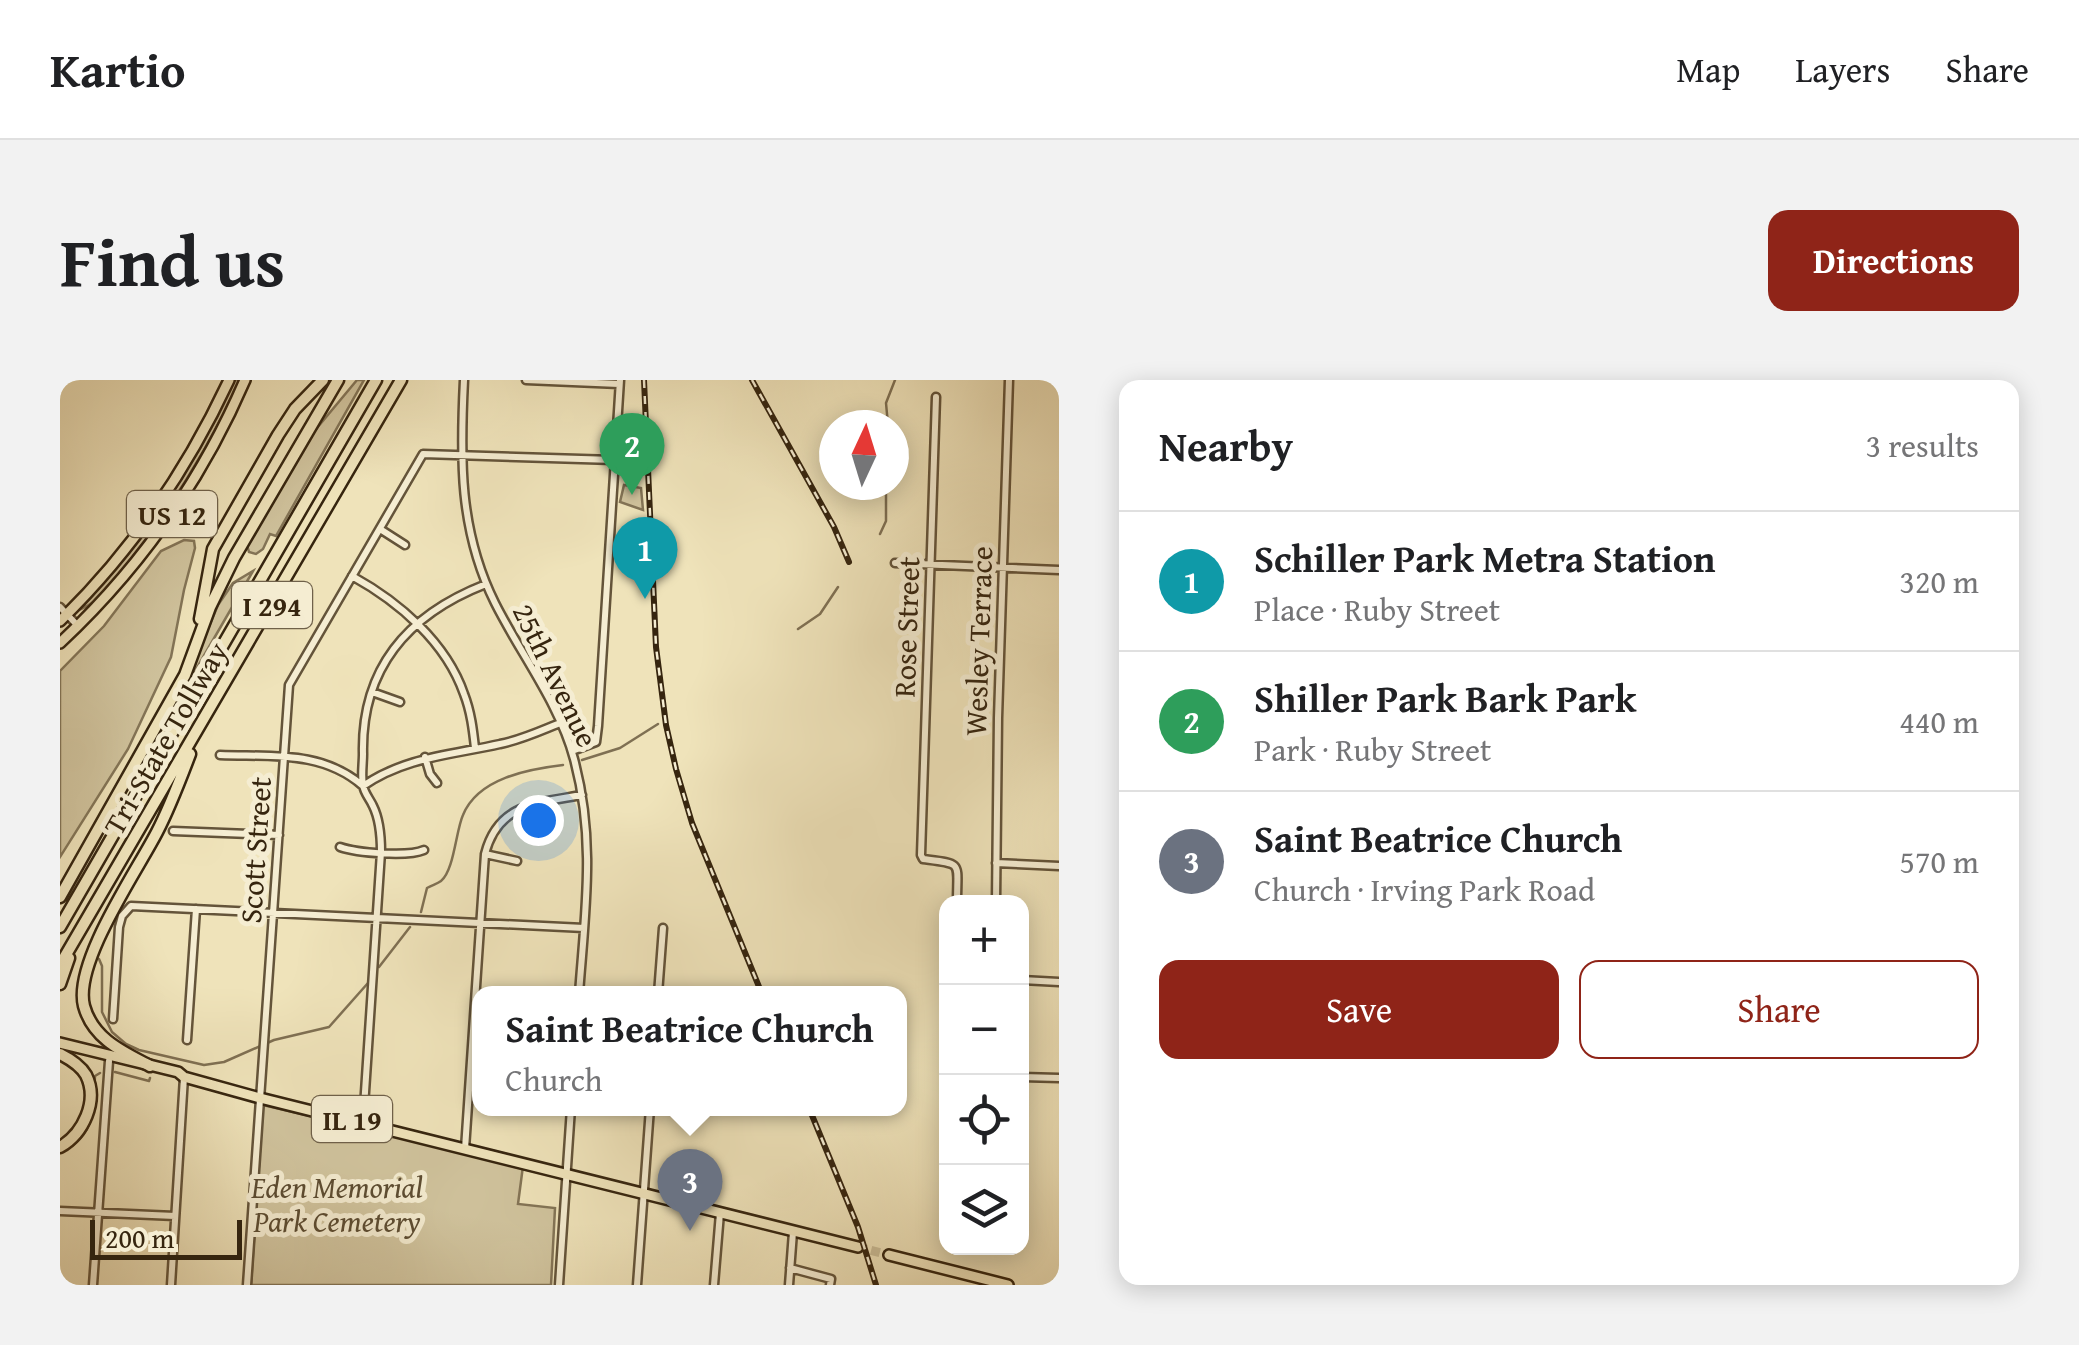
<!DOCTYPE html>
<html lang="en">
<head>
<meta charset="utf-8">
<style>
  :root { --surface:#fff; --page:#f2f2f2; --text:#202124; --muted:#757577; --line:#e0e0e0; --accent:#8f2418 }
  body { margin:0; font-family:"Gentium Book Plus",serif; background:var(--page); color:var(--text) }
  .controls { position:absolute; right:30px; bottom:30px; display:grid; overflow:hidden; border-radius:20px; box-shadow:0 5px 25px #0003 }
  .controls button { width:90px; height:90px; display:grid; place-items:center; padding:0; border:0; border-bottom:2px solid var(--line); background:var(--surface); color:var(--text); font:50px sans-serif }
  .compass { position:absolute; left:759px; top:30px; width:90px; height:90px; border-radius:50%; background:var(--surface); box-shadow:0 5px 25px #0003; rotate:4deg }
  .scale { position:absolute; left:30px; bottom:25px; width:152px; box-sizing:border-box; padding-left:10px; border:5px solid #36250f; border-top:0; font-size:28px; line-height:35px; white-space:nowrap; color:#36250f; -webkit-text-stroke:8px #f5edd2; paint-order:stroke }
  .you { position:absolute; left:478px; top:440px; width:35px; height:35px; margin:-25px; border:8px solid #fff; border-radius:50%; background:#1a73e8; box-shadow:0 0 0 15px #1a73e833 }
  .badge { display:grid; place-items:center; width:65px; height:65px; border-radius:50%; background:var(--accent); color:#fff; font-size:32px; font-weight:700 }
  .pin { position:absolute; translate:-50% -82px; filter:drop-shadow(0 2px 5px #0008) }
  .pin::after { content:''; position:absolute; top:52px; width:35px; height:30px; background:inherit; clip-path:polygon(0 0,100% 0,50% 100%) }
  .popup { position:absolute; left:412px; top:606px; width:435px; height:130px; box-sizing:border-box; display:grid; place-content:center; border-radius:20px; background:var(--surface); filter:drop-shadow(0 2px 8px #0005); font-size:32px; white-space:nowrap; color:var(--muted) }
  .popup b { font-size:38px; color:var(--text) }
  .popup::after { content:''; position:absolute; left:50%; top:100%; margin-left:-20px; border:20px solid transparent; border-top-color:var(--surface) }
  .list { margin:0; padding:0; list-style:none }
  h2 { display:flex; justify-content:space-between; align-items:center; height:130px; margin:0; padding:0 40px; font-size:42px }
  h2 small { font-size:32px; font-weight:400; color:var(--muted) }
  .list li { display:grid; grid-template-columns:65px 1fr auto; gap:30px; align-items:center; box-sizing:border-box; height:140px; padding:0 40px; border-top:2px solid var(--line) }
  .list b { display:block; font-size:38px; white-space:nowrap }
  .list p { margin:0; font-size:32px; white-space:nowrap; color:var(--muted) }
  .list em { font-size:32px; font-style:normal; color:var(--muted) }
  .actions { display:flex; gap:20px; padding:30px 40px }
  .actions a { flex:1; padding:22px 0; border:2px solid var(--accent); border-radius:20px; text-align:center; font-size:35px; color:var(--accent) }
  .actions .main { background:var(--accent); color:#fff }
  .icon { flex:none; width:55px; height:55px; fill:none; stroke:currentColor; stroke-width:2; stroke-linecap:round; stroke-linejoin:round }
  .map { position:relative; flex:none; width:999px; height:905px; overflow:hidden; border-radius:20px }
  header { display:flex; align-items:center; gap:60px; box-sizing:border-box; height:140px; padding:0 50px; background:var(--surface); border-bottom:2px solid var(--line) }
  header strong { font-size:48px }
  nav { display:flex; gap:55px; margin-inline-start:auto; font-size:35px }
  .intro { display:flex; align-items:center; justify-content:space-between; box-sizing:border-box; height:240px; padding:0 60px }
  h1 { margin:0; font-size:70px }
  .button { padding:25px 45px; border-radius:20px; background:var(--accent); color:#fff; font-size:35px; font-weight:700 }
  main { display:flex; gap:60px; padding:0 60px }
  aside { flex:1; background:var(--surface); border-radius:20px; box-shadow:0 5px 25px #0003 }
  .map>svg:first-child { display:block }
  .green { fill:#d0c39d; stroke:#837456; stroke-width:2.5 }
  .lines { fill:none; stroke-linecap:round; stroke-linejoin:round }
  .stream { stroke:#7f7053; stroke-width:2.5 }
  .major-tunnel { stroke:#cabd98; stroke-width:9; stroke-dasharray:9 4.5; stroke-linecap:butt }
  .minor-casing { stroke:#64543a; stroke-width:11 }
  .major-casing { stroke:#36250f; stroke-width:14 }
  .highway-casing { stroke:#36250f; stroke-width:15 }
  .minor { stroke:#f5edd2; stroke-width:6 }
  .major { stroke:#efe3ba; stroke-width:9 }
  .highway { stroke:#efe3ba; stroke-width:10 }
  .rail-casing { stroke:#36250f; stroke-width:6 }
  .rail { stroke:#f5edd2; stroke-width:2.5; stroke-dasharray:8; stroke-linecap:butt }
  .labels { text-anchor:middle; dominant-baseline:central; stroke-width:10; stroke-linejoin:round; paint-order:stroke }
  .shield { fill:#f5edd2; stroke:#6f614a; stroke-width:2.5 }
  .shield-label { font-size:28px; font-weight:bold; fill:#36250f }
  .street-label { font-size:30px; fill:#36250f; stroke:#f5edd2 }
  .park-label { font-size:30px; font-style:italic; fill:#5c4c32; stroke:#f5edd2 }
</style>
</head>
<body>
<header>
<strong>Kartio</strong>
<nav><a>Map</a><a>Layers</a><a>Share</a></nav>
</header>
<div class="intro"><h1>Find us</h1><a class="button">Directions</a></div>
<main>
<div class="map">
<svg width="999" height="905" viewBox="0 0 999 905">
  <rect width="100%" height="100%" fill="#efe3ba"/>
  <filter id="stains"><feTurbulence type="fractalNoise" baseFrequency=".002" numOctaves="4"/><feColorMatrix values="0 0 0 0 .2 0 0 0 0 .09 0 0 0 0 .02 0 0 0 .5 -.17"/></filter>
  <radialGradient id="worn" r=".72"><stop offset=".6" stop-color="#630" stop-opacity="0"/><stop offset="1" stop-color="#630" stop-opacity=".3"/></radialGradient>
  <!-- green -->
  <path class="green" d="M174 0H180C150 65 114 124 70 180 57 197 42 221 21 229 35 211 53 193 67 175 111 122 145 62 174 0Z
    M297 0H304L216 156 210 154 203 169 196 174 189 172 187 165 252 54Z
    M564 105 581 108 583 130 560 122Z
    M124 160 134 161 135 168 124 210 111 277 68 369 0 477V291L44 246 101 171Z
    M193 191 127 305 125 304 158 225 173 203Z
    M203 725 463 786 458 824 495 828 491 905H191Z"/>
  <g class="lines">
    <!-- stream -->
    <path class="stream" d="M828 45 826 23 835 0
      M820 154 826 141V105
      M738 249 760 234 778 207
      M522 380 560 368 598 344
      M361 532 367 508C372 505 377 504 381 501 394 491 396 450 403 435 418 398 469 389 503 385
      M39 579 42 586V632L52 652 66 664 79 670 144 685 164 682 214 660 269 647 308 603
      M319 587 350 547
      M55 692 89 701 90 698
      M0 773C36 755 33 731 35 696L40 693"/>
    <!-- major-tunnel -->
    <path class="major-tunnel" d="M798 867 829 875"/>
    <!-- minor casing -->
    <g class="minor-casing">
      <path id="minor" d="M404 0C400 79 399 151 435 223 461 275 499 323 514 379 536 461 525 531 519 614
        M466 0 559 4
        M876 17 861 475 863 479C904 484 897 481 897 522
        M320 149 345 165
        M835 183 999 190
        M292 196C339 222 386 262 404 314 411 332 413 350 415 368
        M0 227 18 246
        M312 312 340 322
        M512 371 536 362 538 346 560 0
        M160 375C211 377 262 370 303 406 345 377 391 375 440 364 461 360 480 351 500 343
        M365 377 370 394 377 403
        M113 451 219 455
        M280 467C297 473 348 477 364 470
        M425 474 457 481
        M936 483 999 486
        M936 522 938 338 949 0
        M962 600 999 602
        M598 614 603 548
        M53 639 59 547 62 536 71 526 524 548
        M127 660 136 529
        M962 697 999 698
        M303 742 321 472C321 456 320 440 313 426 310 419 304 413 303 405 301 396 303 384 303 374 301 287 349 234 426 204
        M405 769 425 474C438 423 478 423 522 415
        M0 831 115 836
        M730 888 771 899 770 905
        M33 905 49 681
        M111 905 124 697
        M187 905 229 305 363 74 554 80
        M499 905 511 728
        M577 905 590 728
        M654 905 660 833
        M729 905 733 852"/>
    </g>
    <!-- major casing -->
    <g class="major-casing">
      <path id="major" d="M0 241C71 172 127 90 169 0
        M0 263C79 189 142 100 185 0
        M0 663 118 692 124 697 200 718 798 867
        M829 875 948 905"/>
    </g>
    <!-- highway casing -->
    <g class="highway-casing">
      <path id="highway" d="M140 239 153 169 218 55 235 29 263 0
        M0 517 125 295 150 227 174 178 278 0
        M0 547 316 0
        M0 585 341 0
        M0 604 9 578
        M0 674C10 679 20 685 26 695 39 721 23 754 0 767
        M90 686C63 672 33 659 24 626 13 583 77 491 97 452 110 427 120 400 130 374"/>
    </g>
    <!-- minor -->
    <use href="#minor" class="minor"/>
    <!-- major -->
    <use href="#major" class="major"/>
    <!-- highway -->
    <use href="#highway" class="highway"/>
    <!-- rail casing -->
    <g class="rail-casing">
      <path id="rail" d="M584 0 596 267 606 345 616 389 632 443 702 614
        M692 0 774 147 789 182
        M749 728 798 847 816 905"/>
    </g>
    <!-- rail -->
    <use href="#rail" class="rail"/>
  </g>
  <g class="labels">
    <!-- shield labels -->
    <g class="shield">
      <rect x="67" y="111" width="90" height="46" rx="8"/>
      <rect x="172" y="202" width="80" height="46" rx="8"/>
      <rect x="252" y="716" width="80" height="46" rx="8"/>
    </g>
    <g class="shield-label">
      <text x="112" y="134">US 12</text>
      <text x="212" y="225">I 294</text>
      <text x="292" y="739">IL 19</text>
    </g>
    <!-- street labels -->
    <g class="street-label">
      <text transform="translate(846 247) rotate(-88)">Rose Street</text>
      <text transform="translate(918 261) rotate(-88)">Wesley Terrace</text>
      <text transform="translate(496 295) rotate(64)">25th Avenue</text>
      <text transform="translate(105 358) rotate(-60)">Tri-State Tollway</text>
      <text transform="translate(195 470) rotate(-86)">Scott Street</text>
    </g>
    <!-- park labels -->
    <g class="park-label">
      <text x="277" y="807">Eden Memorial<tspan x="277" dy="34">Park Cemetery</tspan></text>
    </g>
  </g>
  <rect width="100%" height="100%" filter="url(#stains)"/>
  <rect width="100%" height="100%" fill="url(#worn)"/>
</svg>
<div class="controls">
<button>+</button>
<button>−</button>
<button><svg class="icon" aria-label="locate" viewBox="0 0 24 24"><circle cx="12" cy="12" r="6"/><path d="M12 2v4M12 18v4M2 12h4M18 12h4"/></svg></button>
<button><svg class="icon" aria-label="layers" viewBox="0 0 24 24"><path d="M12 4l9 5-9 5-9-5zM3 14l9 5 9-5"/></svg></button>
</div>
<svg class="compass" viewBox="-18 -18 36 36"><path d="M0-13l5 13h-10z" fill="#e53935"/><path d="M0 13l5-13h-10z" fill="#757577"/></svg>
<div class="scale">200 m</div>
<div class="you"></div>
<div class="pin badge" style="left:585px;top:219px;background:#0f9aa8">1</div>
<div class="pin badge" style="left:572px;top:115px;background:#2e9e5b">2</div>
<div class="pin badge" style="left:630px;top:851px;background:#6b7280">3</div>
<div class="popup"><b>Saint Beatrice Church</b>Church</div>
</div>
<aside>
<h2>Nearby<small>3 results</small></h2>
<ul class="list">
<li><span class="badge" style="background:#0f9aa8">1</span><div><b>Schiller Park Metra Station</b><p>Place · Ruby Street</p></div><em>320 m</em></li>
<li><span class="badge" style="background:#2e9e5b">2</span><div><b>Shiller Park Bark Park</b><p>Park · Ruby Street</p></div><em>440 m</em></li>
<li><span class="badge" style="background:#6b7280">3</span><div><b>Saint Beatrice Church</b><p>Church · Irving Park Road</p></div><em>570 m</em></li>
</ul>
<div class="actions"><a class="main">Save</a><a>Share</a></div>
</aside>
</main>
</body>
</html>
